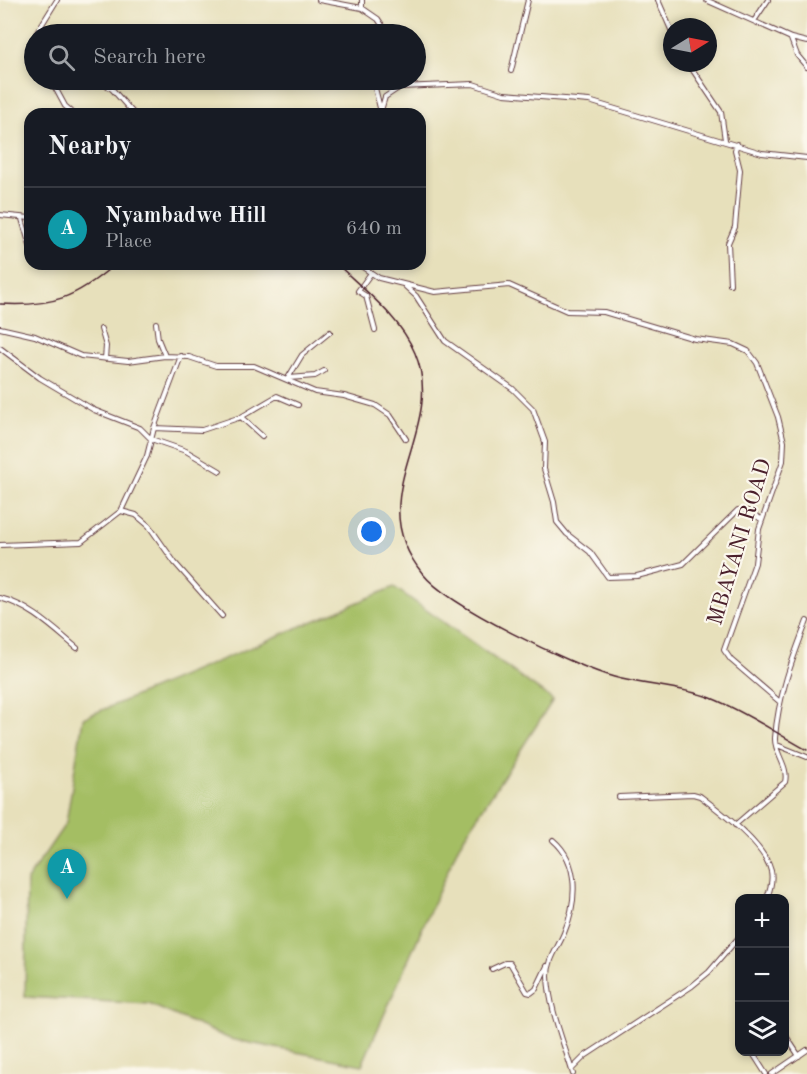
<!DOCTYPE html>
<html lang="en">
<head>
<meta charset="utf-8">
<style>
  :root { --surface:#171b24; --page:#242831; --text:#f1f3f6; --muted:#9ea1a6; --line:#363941; --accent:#d93025 }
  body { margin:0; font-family:"Old Standard TT",serif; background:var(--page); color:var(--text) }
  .controls { position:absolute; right:18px; bottom:18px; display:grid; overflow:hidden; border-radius:12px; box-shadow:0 3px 9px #0003 }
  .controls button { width:54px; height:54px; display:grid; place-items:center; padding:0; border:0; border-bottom:2px solid var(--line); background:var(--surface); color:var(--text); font:30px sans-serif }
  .compass { position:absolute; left:663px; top:18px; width:54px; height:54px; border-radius:50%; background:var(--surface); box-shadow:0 3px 9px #0003; rotate:80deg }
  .you { position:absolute; left:372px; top:532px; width:21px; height:21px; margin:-15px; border:4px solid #fff; border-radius:50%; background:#1a73e8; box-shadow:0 0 0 9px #1a73e833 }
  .badge { display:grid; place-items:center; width:39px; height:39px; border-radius:50%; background:var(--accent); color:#fff; font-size:20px; font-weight:700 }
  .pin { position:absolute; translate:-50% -50px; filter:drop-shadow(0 2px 3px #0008) }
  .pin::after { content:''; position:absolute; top:32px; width:21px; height:18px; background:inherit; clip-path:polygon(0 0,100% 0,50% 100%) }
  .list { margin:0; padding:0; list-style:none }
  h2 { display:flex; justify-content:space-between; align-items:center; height:78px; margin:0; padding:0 24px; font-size:26px }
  h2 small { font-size:20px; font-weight:400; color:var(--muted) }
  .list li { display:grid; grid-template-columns:39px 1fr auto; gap:18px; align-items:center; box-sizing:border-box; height:84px; padding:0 24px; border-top:2px solid var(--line) }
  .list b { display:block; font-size:22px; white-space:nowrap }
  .list p { margin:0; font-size:20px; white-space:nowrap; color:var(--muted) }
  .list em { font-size:20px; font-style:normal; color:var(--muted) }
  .icon { flex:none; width:33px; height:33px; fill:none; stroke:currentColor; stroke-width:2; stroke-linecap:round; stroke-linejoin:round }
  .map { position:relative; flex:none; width:807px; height:1074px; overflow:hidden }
  .search { position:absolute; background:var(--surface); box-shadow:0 3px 9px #0003; left:24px; top:24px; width:402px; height:66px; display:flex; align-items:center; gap:15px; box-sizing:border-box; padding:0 21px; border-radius:33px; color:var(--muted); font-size:22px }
  .panel { position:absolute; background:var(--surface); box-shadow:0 3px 9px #0003; left:24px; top:108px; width:402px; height:162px; border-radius:18px }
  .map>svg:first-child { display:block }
  .green { fill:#a4be64; stroke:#776e48; stroke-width:1.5 }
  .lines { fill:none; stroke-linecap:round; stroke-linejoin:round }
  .street-casing { stroke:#623c41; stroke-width:6 }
  .street { stroke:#fff; stroke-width:4 }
  .rail { stroke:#4a1f2b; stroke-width:1.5 }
  .labels { text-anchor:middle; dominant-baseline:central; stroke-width:4.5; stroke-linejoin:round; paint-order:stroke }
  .street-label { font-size:22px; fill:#4a1f2b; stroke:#fbf7ec }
</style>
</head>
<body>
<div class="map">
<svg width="807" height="1074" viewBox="0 0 807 1074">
  <rect width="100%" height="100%" fill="#fbf7ec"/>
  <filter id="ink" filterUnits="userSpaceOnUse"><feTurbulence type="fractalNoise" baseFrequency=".0167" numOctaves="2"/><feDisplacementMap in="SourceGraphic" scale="12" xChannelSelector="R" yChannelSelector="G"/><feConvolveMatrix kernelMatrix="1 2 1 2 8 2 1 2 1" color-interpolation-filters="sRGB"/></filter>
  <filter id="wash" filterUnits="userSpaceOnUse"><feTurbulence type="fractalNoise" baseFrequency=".008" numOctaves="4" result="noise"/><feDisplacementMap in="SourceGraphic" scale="24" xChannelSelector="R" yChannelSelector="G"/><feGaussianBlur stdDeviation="1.35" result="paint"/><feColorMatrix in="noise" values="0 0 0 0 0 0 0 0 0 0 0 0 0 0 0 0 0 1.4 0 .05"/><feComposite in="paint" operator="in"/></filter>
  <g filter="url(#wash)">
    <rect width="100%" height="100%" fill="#e7e0bb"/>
    <!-- green -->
    <path class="green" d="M394 587 553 700 459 845 362 1065 230 1039 149 1004 25 997 27 880 66 823 83 718Z"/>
  </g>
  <g filter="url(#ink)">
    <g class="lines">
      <!-- street casing -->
      <g class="street-casing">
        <path id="street" d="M319 0 362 8
          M362 0V8L378 19 388 34
          M658 0 672 32
          M706 0 791 38 807 42
          M754 21 768 0
          M36 34 57 0
          M791 39 797 55 807 67
          M688 63 721 112 725 140
          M511 71 528 0
          M51 80 65 106 72 112
          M99 80 112 89 134 114
          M373 80 380 108
          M380 114 385 97 400 87 473 84 504 94 589 101 762 153 807 158
          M0 215 30 218
          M22 219 30 246
          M358 264 379 278 435 292 509 285 567 311 604 312 695 339 733 344 748 351 757 363 778 417 784 442 783 461 759 529 755 563 724 650 731 660 780 702
          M371 273 358 291 366 296 375 330
          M730 284 728 243 735 227 740 170 735 150 737 144
          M405 286 416 296 445 341 513 389 533 409 545 442 544 469 554 502 557 522 567 534 590 552 608 577 637 576 683 564 738 510 748 511 761 519
          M156 323 158 339 165 356
          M0 328 35 336 81 356 128 361 165 356 189 357 216 366H254L315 392 344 396 375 405 390 415 406 439
          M101 329 106 346 105 359
          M0 348 40 378 94 410 140 428 151 439 186 451 220 471
          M288 378 302 355 330 332
          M289 378 315 376 324 371
          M241 417 262 436
          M154 428 202 430 241 417 277 396 298 405
          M121 511 136 515 149 526 175 563 222 616
          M0 545 81 542 121 511 147 456 154 428 181 356
          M0 598C31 606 53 628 77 648
          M777 745 807 757
          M619 797 693 794 700 796C721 812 765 845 771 871 773 880 770 890 767 898
          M735 825 785 782C789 766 774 753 775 738 778 697 792 660 807 621
          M553 840C580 863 577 902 564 933 558 948 548 959 548 976 549 1008 564 1043 573 1074
          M492 969 505 963H510L527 992 531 993 536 989 547 966
          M784 1033 799 1056
          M752 1052 766 1074
          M572 1069 585 1056 692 986 709 972 740 936
          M772 1074 807 1050"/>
      </g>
      <!-- street -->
      <use href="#street" class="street"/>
      <!-- rail -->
      <path class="rail" d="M337 264C364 290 400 317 415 353 448 431 358 495 423 574 448 606 573 666 614 677 646 686 680 686 711 698 744 711 776 733 807 750
        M0 304C52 307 76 298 115 264"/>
    </g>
  </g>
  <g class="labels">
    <!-- street labels -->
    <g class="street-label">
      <text transform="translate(740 542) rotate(-73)">MBAYANI ROAD</text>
    </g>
  </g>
</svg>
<div class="controls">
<button>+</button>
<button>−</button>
<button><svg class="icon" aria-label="layers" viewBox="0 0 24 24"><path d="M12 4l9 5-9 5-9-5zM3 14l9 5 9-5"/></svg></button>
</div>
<svg class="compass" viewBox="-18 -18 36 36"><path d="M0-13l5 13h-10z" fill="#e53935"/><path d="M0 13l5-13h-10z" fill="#9ea1a6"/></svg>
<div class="you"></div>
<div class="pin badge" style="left:67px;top:899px;background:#0f9aa8">A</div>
<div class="search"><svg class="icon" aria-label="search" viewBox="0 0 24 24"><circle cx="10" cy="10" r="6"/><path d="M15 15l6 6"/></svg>Search here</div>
<section class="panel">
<h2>Nearby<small></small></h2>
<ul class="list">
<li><span class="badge" style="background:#0f9aa8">A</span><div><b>Nyambadwe Hill</b><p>Place</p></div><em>640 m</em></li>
</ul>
</section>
</div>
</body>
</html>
